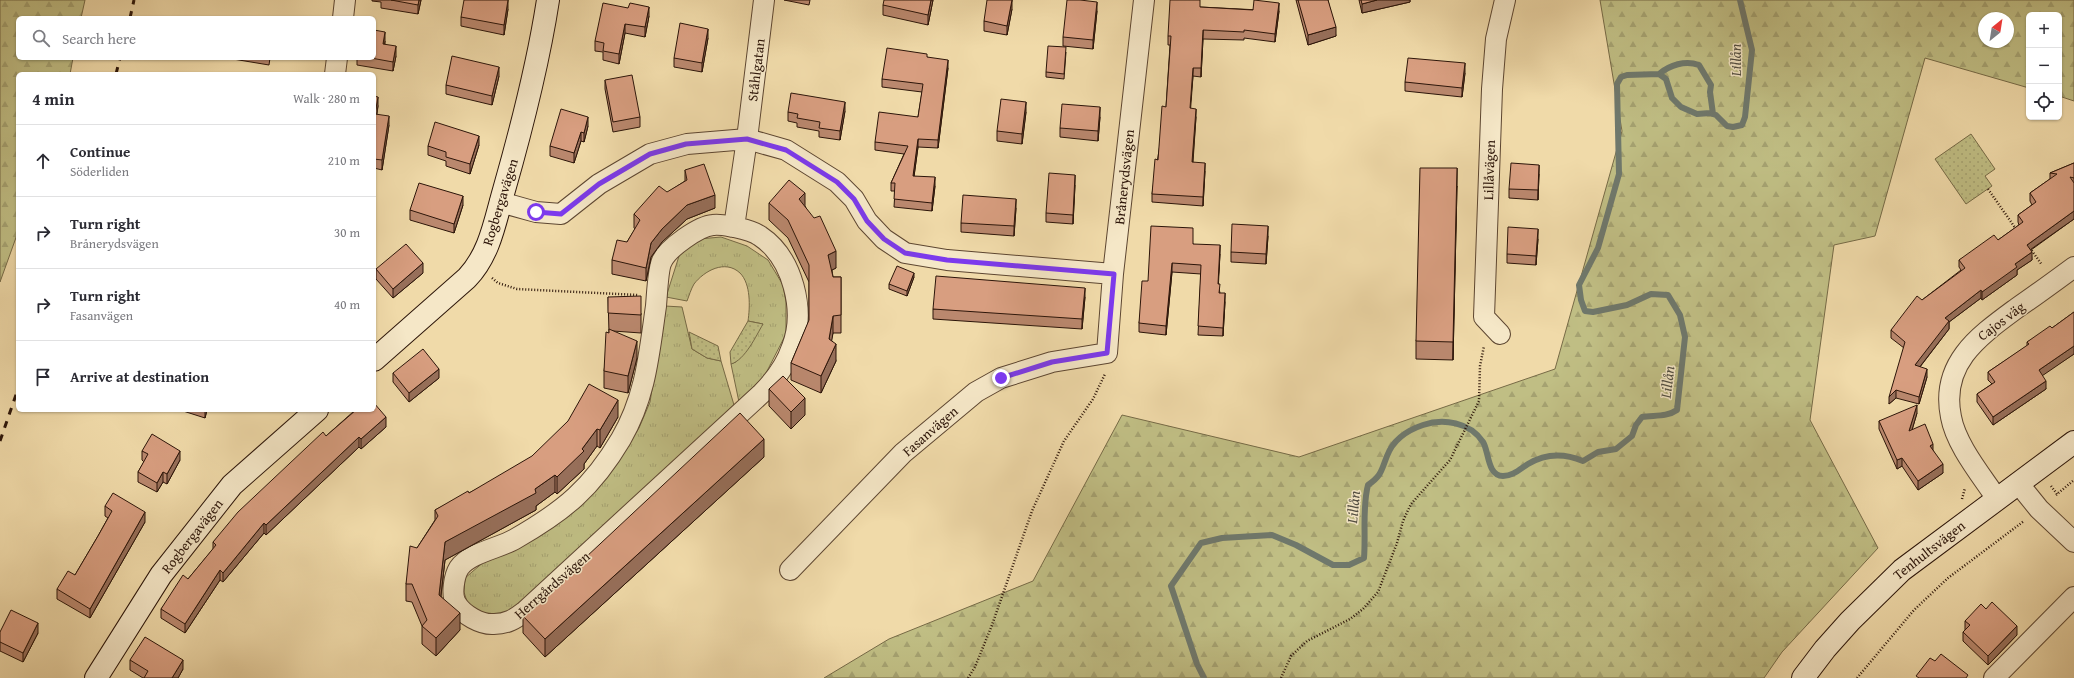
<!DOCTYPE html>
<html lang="en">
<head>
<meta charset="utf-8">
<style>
  :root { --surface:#fff; --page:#f2f2f3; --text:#2b2b33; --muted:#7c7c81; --line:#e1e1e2 }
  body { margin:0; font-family:"Gentium Book Plus",serif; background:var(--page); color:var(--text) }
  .controls { position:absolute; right:12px; top:12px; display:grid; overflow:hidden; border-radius:6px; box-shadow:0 1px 3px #0004 }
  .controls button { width:36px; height:36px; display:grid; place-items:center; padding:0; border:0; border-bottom:1px solid var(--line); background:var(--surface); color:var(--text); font:20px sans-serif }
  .compass { position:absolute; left:1978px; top:12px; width:36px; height:36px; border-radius:50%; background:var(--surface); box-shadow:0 1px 3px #0004; rotate:30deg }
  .stop { position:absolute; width:12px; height:12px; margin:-9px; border:3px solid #7c3aed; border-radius:50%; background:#fff }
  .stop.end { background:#7c3aed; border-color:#fff; box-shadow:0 1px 4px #0008 }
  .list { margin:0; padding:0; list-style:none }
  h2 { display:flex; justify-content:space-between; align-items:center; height:52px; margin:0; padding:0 16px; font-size:17px }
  h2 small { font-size:13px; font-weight:400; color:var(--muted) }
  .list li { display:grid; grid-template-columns:26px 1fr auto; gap:12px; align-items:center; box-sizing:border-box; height:72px; padding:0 16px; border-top:1px solid var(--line) }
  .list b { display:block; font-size:15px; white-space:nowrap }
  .list p { margin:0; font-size:13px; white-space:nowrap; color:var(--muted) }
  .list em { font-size:13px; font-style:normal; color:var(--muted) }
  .icon { flex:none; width:22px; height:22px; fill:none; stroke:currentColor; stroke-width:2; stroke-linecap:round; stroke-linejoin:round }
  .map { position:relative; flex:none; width:2074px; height:678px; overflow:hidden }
  .search { position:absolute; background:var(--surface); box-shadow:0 1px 3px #0004; left:16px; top:16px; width:360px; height:44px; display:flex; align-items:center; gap:10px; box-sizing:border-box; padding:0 14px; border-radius:6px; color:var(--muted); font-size:15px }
  .panel { position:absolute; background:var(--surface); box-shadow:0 1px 3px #0004; left:16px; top:72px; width:360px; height:340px; border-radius:6px }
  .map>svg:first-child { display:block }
  .grass { fill:url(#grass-tufts); stroke:#766a46 }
  .forest { fill:url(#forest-firs); stroke:#766a46; fill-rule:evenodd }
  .park { fill:url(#park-dots); stroke:#766a46 }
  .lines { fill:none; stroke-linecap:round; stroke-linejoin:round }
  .stream { stroke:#6f786c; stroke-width:6 }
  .street-casing { stroke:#5d4631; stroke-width:22 }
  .secondary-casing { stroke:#2c1509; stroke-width:24 }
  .path { stroke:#2c1509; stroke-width:2.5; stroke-dasharray:1 2; stroke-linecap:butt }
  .street { stroke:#f5e7c7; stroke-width:20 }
  .secondary { stroke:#f5e7c7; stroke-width:22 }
  .rail { stroke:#2c1509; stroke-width:3; stroke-dasharray:7 7; stroke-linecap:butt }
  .wall { fill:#ba886e; stroke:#2c1509 }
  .shaded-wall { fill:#976f5a; stroke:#2c1509 }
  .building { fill:#d89e80; stroke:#2c1509 }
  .route { stroke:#7c3aed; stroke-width:5 }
  .labels { text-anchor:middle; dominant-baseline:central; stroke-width:3; stroke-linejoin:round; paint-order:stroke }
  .street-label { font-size:14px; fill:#2c1509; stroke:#f5e7c7 }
  .water-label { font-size:15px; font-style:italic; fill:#534f43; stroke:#f5e7c7 }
</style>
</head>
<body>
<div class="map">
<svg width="2074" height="678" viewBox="0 0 2074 678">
  <defs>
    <pattern id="grass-tufts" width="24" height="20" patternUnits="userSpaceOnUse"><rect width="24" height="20" fill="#c0be84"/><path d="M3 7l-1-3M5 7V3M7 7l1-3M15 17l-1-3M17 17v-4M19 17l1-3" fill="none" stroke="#a5a271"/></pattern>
    <pattern id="forest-firs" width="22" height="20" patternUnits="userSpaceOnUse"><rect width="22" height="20" fill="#c0be84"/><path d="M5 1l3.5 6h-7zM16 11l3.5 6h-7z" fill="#a5a271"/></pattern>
    <pattern id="park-dots" width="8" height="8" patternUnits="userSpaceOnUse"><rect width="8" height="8" fill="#c0be84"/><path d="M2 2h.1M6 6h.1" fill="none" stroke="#a5a271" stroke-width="1.8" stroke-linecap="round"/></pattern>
  </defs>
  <rect width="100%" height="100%" fill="#f0daa9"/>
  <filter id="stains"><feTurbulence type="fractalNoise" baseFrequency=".005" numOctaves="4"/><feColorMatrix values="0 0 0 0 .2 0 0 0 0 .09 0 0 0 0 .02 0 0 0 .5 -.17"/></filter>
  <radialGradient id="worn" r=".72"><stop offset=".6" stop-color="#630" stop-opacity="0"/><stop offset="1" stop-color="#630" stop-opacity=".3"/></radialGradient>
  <!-- grass -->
  <path class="grass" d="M721 237 747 246 768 260 783 285 786 302V334L765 375 739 402 731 364 736 362 763 324 748 321C750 307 751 284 740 273 725 259 704 271 694 284 691 289 689 296 687 301L666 297 680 253 699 239Z
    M665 306 682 307 692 349 707 358 721 361 734 405 508 616 481 614 468 605 464 592 465 578 486 560 609 473 639 428 650 402Z"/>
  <!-- forest -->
  <path class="forest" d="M0 0H85L81 18H18V58H73L70 74H18V232L0 282Z
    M1600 0H2074V101L2059 96V15H2029V88L1925 58 1875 236 1834 245 1810 420 1878 548 1782 652 1764 678H824L889 639 1033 581 1122 415 1299 457 1555 369 1622 131ZM1984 18H2008V42H1984Z"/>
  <!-- park -->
  <path class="park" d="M1971 134 1995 169 1985 176 1992 186 1966 204 1935 159Z
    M748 321 763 324C756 336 745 360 731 364L730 352Z
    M689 332 718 346 721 361 707 358 692 349Z"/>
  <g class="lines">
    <!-- stream -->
    <path class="stream" d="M1659 74C1670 65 1685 60 1699 65L1711 85 1710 92 1713 114
      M1204 678 1197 664 1171 586 1201 543 1222 538 1272 535 1296 545 1333 565H1349L1364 558C1366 534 1362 507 1368 485 1382 475 1381 471 1387 456 1393 440 1408 430 1423 425 1443 418 1470 422 1483 442 1489 451 1487 476 1503 476 1513 476 1520 469 1528 464 1546 453 1564 453 1583 461L1598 452 1616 449 1632 436 1636 425 1642 417C1654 415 1667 417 1677 410L1685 337 1680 315 1668 295 1651 294 1627 305 1593 312 1585 311 1581 300 1579 285 1598 248 1619 174 1617 84 1621 77 1627 75 1659 74 1666 79 1672 98 1681 107 1697 114 1710 113 1716 115 1727 126 1733 127 1742 125 1745 117 1752 50 1740 0"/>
    <!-- street casing -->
    <g class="street-casing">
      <path id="street" d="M343 18 345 0
        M335 74 337 58
        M500 202 536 212 561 214 599 184 650 154 687 144 747 139 786 150 837 182 854 199 867 221 884 239 905 253 947 260 1113 274
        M734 227C728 226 720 224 713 225 699 226 668 248 662 261 658 268 657 295 656 306 649 354 646 396 621 439 592 488 564 511 515 539 500 548 469 553 459 568 454 576 451 595 456 603 463 615 481 625 494 624 507 624 515 619 524 612L762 393C775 380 786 365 792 347 806 311 793 258 760 236 753 231 743 229 734 227L747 139 764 0
        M1500 334 1484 317 1492 89 1496 39 1505 0
        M2018 483 2039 509 2074 542
        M1997 499C1982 476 1956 445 1951 417 1940 363 1979 336 2017 308 2036 295 2055 281 2074 267
        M790 570 903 453 976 392 1001 378 1052 362 1107 353 1113 274 1144 0
        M1994 678 2074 597"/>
    </g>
    <!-- secondary casing -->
    <g class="secondary-casing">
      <path id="secondary" d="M374 360 467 278C490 254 495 221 504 190 522 127 538 65 548 0
        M96 678 161 575 232 485 317 410
        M1803 678 1825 649 1850 621 1902 570 2074 442"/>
    </g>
    <!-- path -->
    <path class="path" d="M1988 189 2016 229
      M2030 248 2042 265
      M492 278 498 283 517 289 638 295
      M2051 486 2057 494
      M2056 495 2074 480
      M1962 499 1965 488
      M968 678 975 667 992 625 1032 511 1064 441 1093 399 1105 374
      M1281 678 1291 656 1307 641 1350 619 1363 609 1378 592 1397 543 1403 521 1411 504 1450 460 1479 401 1480 366 1484 346
      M1857 678 1914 610 1948 578 2024 521"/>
    <!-- street -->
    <use href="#street" class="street"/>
    <!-- secondary -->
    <use href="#secondary" class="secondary"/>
    <!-- rail -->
    <path class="rail" d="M130 18 134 0
      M116 74 120 58
      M0 441 18 389"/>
  </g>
  <!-- wall -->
  <path class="wall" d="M372 0H421L418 14 381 8V2L372 1Z
    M784 0H810L809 5Z
    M933 0 928 25 883 15V5Z
    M1296 0H1328L1336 36 1308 45Z
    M1359 0H1410V2L1362 13Z
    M1200 7 1279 11 1275 42 1244 38V40L1203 39 1201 77 1193 76 1190 108 1196 117 1193 162 1205 171 1203 206 1152 202V194L1166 107 1170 45H1168V36Z
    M628 8 649 16 645 37 625 33 619 64 603 60V52L595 51V41Z
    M508 9 504 35 461 26V17Z
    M1012 9 1007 35 984 31V21Z
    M1097 11 1093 49 1063 46V37Z
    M708 38 702 72 674 67V58Z
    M385 41V44L396 56 393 71 357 65V58H374Z
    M1066 52 1064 79 1046 77V72Z
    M927 57 948 68 938 148 918 147 914 176 935 186 932 211 894 207 895 191H891V183L904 154 875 150V142L918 117 922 92 882 87V79Z
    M233 58H270L269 65 233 59Z
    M1465 73 1462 97 1405 91V82Z
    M499 76 492 105 446 94V85Z
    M605 80 640 117V127L613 132 605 89Z
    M374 96 378 106 377 114 389 125 382 170 374 168Z
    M845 111 840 140 819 137V131L797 127V123L788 121V112Z
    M1026 112 1022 144 997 141V131Z
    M1100 117 1098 141 1060 137V128Z
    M588 126 584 142 581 141 574 163 550 156V146Z
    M479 145 470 174 446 166V161L428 155V146Z
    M2074 163V219L2031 250 2032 260 2017 270V275L1982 300 1981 298 1949 322V329L1920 367 1927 377 1919 404 1896 398 1889 404 1904 348 1891 338V330L1922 300 1961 270 1959 267V260L1998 240 2019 225 2018 222V215L2032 205 2030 201V193L2050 179V173Z
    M685 170 715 208 687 219 662 242 651 257 646 281 612 274V260L627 242 635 229 634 228V214L685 181Z
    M1539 174 1538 200 1509 198V189Z
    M1075 185 1073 224 1046 222V213Z
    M1457 186 1453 360 1416 359V341Z
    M769 203 805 206 836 268 832 270 833 277H841V333H833L831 341 836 361 821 393 791 380V363L809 321V282L788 238 769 220Z
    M463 205 454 233 410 220V210Z
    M1016 208 1014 236 961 232V223Z
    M1268 236 1266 264 1231 262V252Z
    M1538 239 1536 265 1507 263V254Z
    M1193 244 1220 254 1218 284 1220 293 1225 302 1223 336 1198 335 1201 274 1172 272 1166 335 1139 332V323L1148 281Z
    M376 269 423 273 393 298 376 279Z
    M914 277 907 296 889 289V284Z
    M608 297 641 313V333L613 331 637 358 628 393 604 388V371L609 333Z
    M1085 297 1082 329 933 319V309Z
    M2074 312V354L2042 375 2046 389 1993 425 1977 402V394L1992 384 1988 380V372L2027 346V342L2052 328Z
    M393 373 439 378 409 402 393 382Z
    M769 389 805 415 791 429 769 406Z
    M180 410H207L205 418Z
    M354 410H374L386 427 361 449 359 447 266 535 264 533 223 582 220 580 185 633 161 618V609L188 579 213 549V542L326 436 354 411Z
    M1917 413 1912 430 1933 450 1943 473 1918 490 1902 466 1897 469 1879 429V421Z
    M618 417 600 448 597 446 584 464V469L557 494 555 492 536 506V510L445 560 441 596 460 630 436 656 422 644V626L412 602 406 601V584L417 548 435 520V510L469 493Z
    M142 451 180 460 167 484 163 482 157 492 138 482V472L144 462 142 460Z
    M764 457 545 657 523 633V616Z
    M105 506 145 522 90 618 57 599V589L75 575 98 536 108 518 105 516Z
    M1965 621 2017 635 1988 665 1963 641V632L1965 630Z
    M0 632 38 633 23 662 0 651Z
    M130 660 183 669 178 678H143L130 670Z"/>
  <!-- shaded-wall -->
  <path class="shaded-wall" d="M419 0H421L418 14V5Z
    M508 0V9L504 35V25Z
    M931 0H933L928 25V15Z
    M1012 0V9L1007 35V26Z
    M1377 0H1410V2L1362 13V4Z
    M1097 2V11L1093 49V40Z
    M1279 3V11L1275 42V34Z
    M649 7V16L645 37V27Z
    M625 24V33L619 64V54Z
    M1336 27V36L1308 45V35Z
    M708 29V38L702 72V63Z
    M1203 30V39L1201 77V68Z
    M385 32V41L383 53V44Z
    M396 46V56L393 71V62Z
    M948 60V68L938 148V140Z
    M1465 63V73L1462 97V88Z
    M499 67V76L492 105V96Z
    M1193 68V76L1190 117V108Z
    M378 97V106L375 123V114Z
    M845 102V111L840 140V131Z
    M1026 102V112L1022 144V134Z
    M1100 107V117L1098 141V131Z
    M1196 109V117L1192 170V162Z
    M389 116V125L382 170V160Z
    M588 117V126L584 142V133Z
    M581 132V141L574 163V153Z
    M479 136V145L470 174V164Z
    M918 139V147L913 184V176Z
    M1205 163V171L1203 206V197Z
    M1539 165V174L1538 200V190Z
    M1457 168V186L1453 360V342Z
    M1075 175V185L1073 224V215Z
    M935 177V186L932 211V203Z
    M805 193V210L799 199Z
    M715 195V208L687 219 662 242 651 257 646 281V268L651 243 662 229 687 205Z
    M463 196V205L454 233V224Z
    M1016 199V208L1014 236V226Z
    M2074 211V219L2027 252V245Z
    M1268 226V236L1266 264V254Z
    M1538 229V239L1536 265V256Z
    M1220 245V254L1218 292V284Z
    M836 251V268L828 272V255Z
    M2032 252V260L2017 270V275L1982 300V292L2015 264Z
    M423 263V273L393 298V289Z
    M1172 263V272L1166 335V326Z
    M914 273V277L907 296V291Z
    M1085 288V297L1082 329V319Z
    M1981 290V298L1949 322V329L1915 373V365L1945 318Z
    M1225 293V302L1223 336V328Z
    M833 316V333L829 357V339Z
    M637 341V358L628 393V376Z
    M836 344V361L821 393V376Z
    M2074 346V354L2039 378V370Z
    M439 369V378L409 402V393Z
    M1927 369V377L1919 404V397Z
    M2046 381V389L1993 425V417Z
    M1896 390V398L1889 404V397Z
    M805 398V415L791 429V412Z
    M618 400V417L600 448V430Z
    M1917 405V413L1909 440V431Z
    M205 410H207L205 418Z
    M386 417V427L361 449V439Z
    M597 429V446L584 464V469L557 494V477L582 449Z
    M359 437V447L266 535V525Z
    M764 439V457L545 657V639Z
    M1933 444V452L1930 446Z
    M180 451V460L167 484V474Z
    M1902 458V466L1897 469V460Z
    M1943 464V473L1918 490V481Z
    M163 472V482L157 492V483Z
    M555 475V492L536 506V510L445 560 439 612V595L445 542 535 489Z
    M145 512V522L90 618V609Z
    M264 523V533L223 582V573Z
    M220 570V580L185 633V624Z
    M460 613V630L436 656V638Z
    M38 623V633L23 662V653Z
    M2017 626V635L1988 665V656Z
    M183 660V669L178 678H172Z"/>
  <!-- building -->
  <path class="building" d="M391 0H419L418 5Z
    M464 0H508L504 25 461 17Z
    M884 0H931L928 15 883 5Z
    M987 0H1012L1007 26 984 21Z
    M1067 0H1080L1097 2 1093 40 1063 37Z
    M1170 0H1200V7L1253 10 1254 0 1279 3 1275 34 1244 30V32L1203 30 1201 68H1193L1190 108 1196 109 1192 162 1205 163 1203 197 1152 194 1155 159 1158 160 1162 106 1166 107 1171 36H1168Z
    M1298 0H1328L1336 27 1308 35Z
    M1361 0H1377L1362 4Z
    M603 3 628 8 630 3 649 7 645 27 625 24 619 54 603 51 604 43 595 41Z
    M680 23 708 29 702 63 674 58Z
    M374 30 385 32 383 44 396 46 393 62 371 58H374Z
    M1048 46 1066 47 1064 74 1046 72Z
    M887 48 927 54V57L948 60 938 140 918 139 913 176 935 177 932 203 894 199 895 183H891L908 146 875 142 879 112 918 117 923 84 882 79Z
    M452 56 499 67 492 96 446 85Z
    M1408 58 1465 63 1462 88 1405 82Z
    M632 75 640 117 613 122 605 80Z
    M791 93 845 102 840 131 819 128 820 122 797 118 798 114 788 112Z
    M374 96 378 97 375 114 389 116 382 160 374 159Z
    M1001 99 1026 102 1022 134 997 131Z
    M1062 104 1100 107 1098 131 1060 128Z
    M561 109 588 117 584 133 581 132 574 153 550 146Z
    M435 122 479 136 470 164 446 157V152L428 146Z
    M1511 163 1539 165 1538 190 1509 189Z
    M2074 163V178L2070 177 2074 183V211L2027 245 2032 252 2015 264 2017 267 1982 292 1981 290 1945 318 1949 321 1915 365 1927 369 1919 397 1896 390 1889 397 1905 342 1891 330 1917 296 1922 300 1965 268 1959 260 1994 235 1998 240 2023 222 2018 215 2036 202 2030 193 2057 174 2050 173Z
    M704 164 715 195 687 205 662 229 651 243 646 268 612 260 617 240 627 242 640 220 634 214 659 186 667 192 687 180 685 170Z
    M1420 168H1457L1453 342 1416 341Z
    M1049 173 1075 175 1073 215 1046 213Z
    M789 180 805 193 799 199 814 218 820 216 836 251 828 255 833 277H841V315L833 316 829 339 836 344 821 376 791 363 809 320V265L788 220 769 203Z
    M419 183 463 196 454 224 410 210Z
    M963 195 1016 199 1014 226 961 223Z
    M1232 224 1268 226 1266 254 1231 252Z
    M1151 226 1193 228V244L1220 245 1218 284H1220L1219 293H1225L1223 328 1198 326 1201 265 1172 263 1166 326 1139 323 1142 281H1148Z
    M1508 227 1538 229 1536 256 1507 254Z
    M406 244 423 263 393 289 376 269Z
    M897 266 914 273 907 291 889 284Z
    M936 276 1085 288 1082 319 933 309Z
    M641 296V315L608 313V297Z
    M2074 312V346L2039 370 2046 381 1993 417 1977 394 1995 382 1988 372 2029 344 2027 342 2050 326 2052 328Z
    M609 329 637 341 628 376 604 371 606 332 609 333Z
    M423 349 439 369 409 393 393 373Z
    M783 376 805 398 791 412 769 389Z
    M589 384 618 400 600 430 597 429 582 449 584 451 557 477 555 475 535 489 536 493 445 542 439 595 460 613 436 638 422 626 427 620 412 584H406L410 546 417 548 438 516 435 510 468 491 469 493 532 456 568 421Z
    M374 403 386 417 361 439 359 437 266 525 264 523 223 573 220 570 185 624 161 609 183 575 188 579 216 545 213 542 238 512 323 432 326 436 356 410H374Z
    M1917 405 1909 431 1925 424 1933 444 1930 446 1943 464 1918 481 1902 458 1897 460 1879 421Z
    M740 413 764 439 545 639 523 616Z
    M152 434 180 451 167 474 163 472 157 483 138 472 148 454 142 451Z
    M113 493 145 512 90 609 57 589 68 571 75 575 98 536 112 511 105 506Z
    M1992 602 2017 626 1988 656 1963 632 1970 625 1965 621 1981 604 1986 609Z
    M11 610 38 623 23 653 0 642V632Z
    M145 637 183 660 172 678H144L148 671 130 660Z
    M1941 654 1968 675 1966 678H1919L1916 676 1930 658 1935 661Z"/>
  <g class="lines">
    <!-- route -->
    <path class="route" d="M536 212 561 214 599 184 650 154 686 144 747 139 786 150 837 182 854 199 867 221 884 239 905 253 947 260 1114 274 1107 353 1052 362 1001 378"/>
  </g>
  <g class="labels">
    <!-- street labels -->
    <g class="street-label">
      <text transform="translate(756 70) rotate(-83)">Ståhlgatan</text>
      <text transform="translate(1489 170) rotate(-88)">Lillåvägen</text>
      <text transform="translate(1124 177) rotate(-84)">Brånerydsvägen</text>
      <text transform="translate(500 202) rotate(-73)">Rogbergavägen</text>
      <text transform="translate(2001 321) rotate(-37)">Cajos väg</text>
      <text transform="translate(930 431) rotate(-41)">Fasanvägen</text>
      <text transform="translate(192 536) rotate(-52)">Rogbergavägen</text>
      <text transform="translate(1929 550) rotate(-38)">Tenhultsvägen</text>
      <text transform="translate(552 585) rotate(-41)">Herrgårdsvägen</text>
    </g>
    <!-- water labels -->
    <g class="water-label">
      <text transform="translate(1735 60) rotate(-90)">Lillån</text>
      <text transform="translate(1667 382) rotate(-83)">Lillån</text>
      <text transform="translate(1353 507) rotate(-85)">Lillån</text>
    </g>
  </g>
  <rect width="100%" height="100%" filter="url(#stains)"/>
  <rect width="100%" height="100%" fill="url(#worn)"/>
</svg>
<div class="controls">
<button>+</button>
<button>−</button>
<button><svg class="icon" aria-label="locate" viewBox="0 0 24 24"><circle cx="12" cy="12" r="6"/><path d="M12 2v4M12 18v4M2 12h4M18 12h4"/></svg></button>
</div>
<svg class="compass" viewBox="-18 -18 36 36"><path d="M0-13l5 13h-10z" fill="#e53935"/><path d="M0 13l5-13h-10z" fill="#7c7c81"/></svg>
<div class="stop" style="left:536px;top:212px"></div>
<div class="stop end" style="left:1001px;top:378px"></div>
<div class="search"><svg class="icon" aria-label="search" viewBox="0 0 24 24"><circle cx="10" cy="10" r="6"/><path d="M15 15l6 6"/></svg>Search here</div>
<section class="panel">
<h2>4 min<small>Walk · 280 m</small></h2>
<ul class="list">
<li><svg class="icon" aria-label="ahead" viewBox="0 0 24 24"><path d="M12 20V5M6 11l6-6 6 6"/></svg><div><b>Continue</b><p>Söderliden</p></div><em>210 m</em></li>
<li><svg class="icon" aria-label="right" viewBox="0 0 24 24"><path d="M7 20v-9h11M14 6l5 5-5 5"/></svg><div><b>Turn right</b><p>Brånerydsvägen</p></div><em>30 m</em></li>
<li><svg class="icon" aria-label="right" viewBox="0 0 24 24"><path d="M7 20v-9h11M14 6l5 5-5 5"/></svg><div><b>Turn right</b><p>Fasanvägen</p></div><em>40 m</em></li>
<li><svg class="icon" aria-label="arrive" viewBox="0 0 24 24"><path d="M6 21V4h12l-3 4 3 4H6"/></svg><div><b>Arrive at destination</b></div></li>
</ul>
</section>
</div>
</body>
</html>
